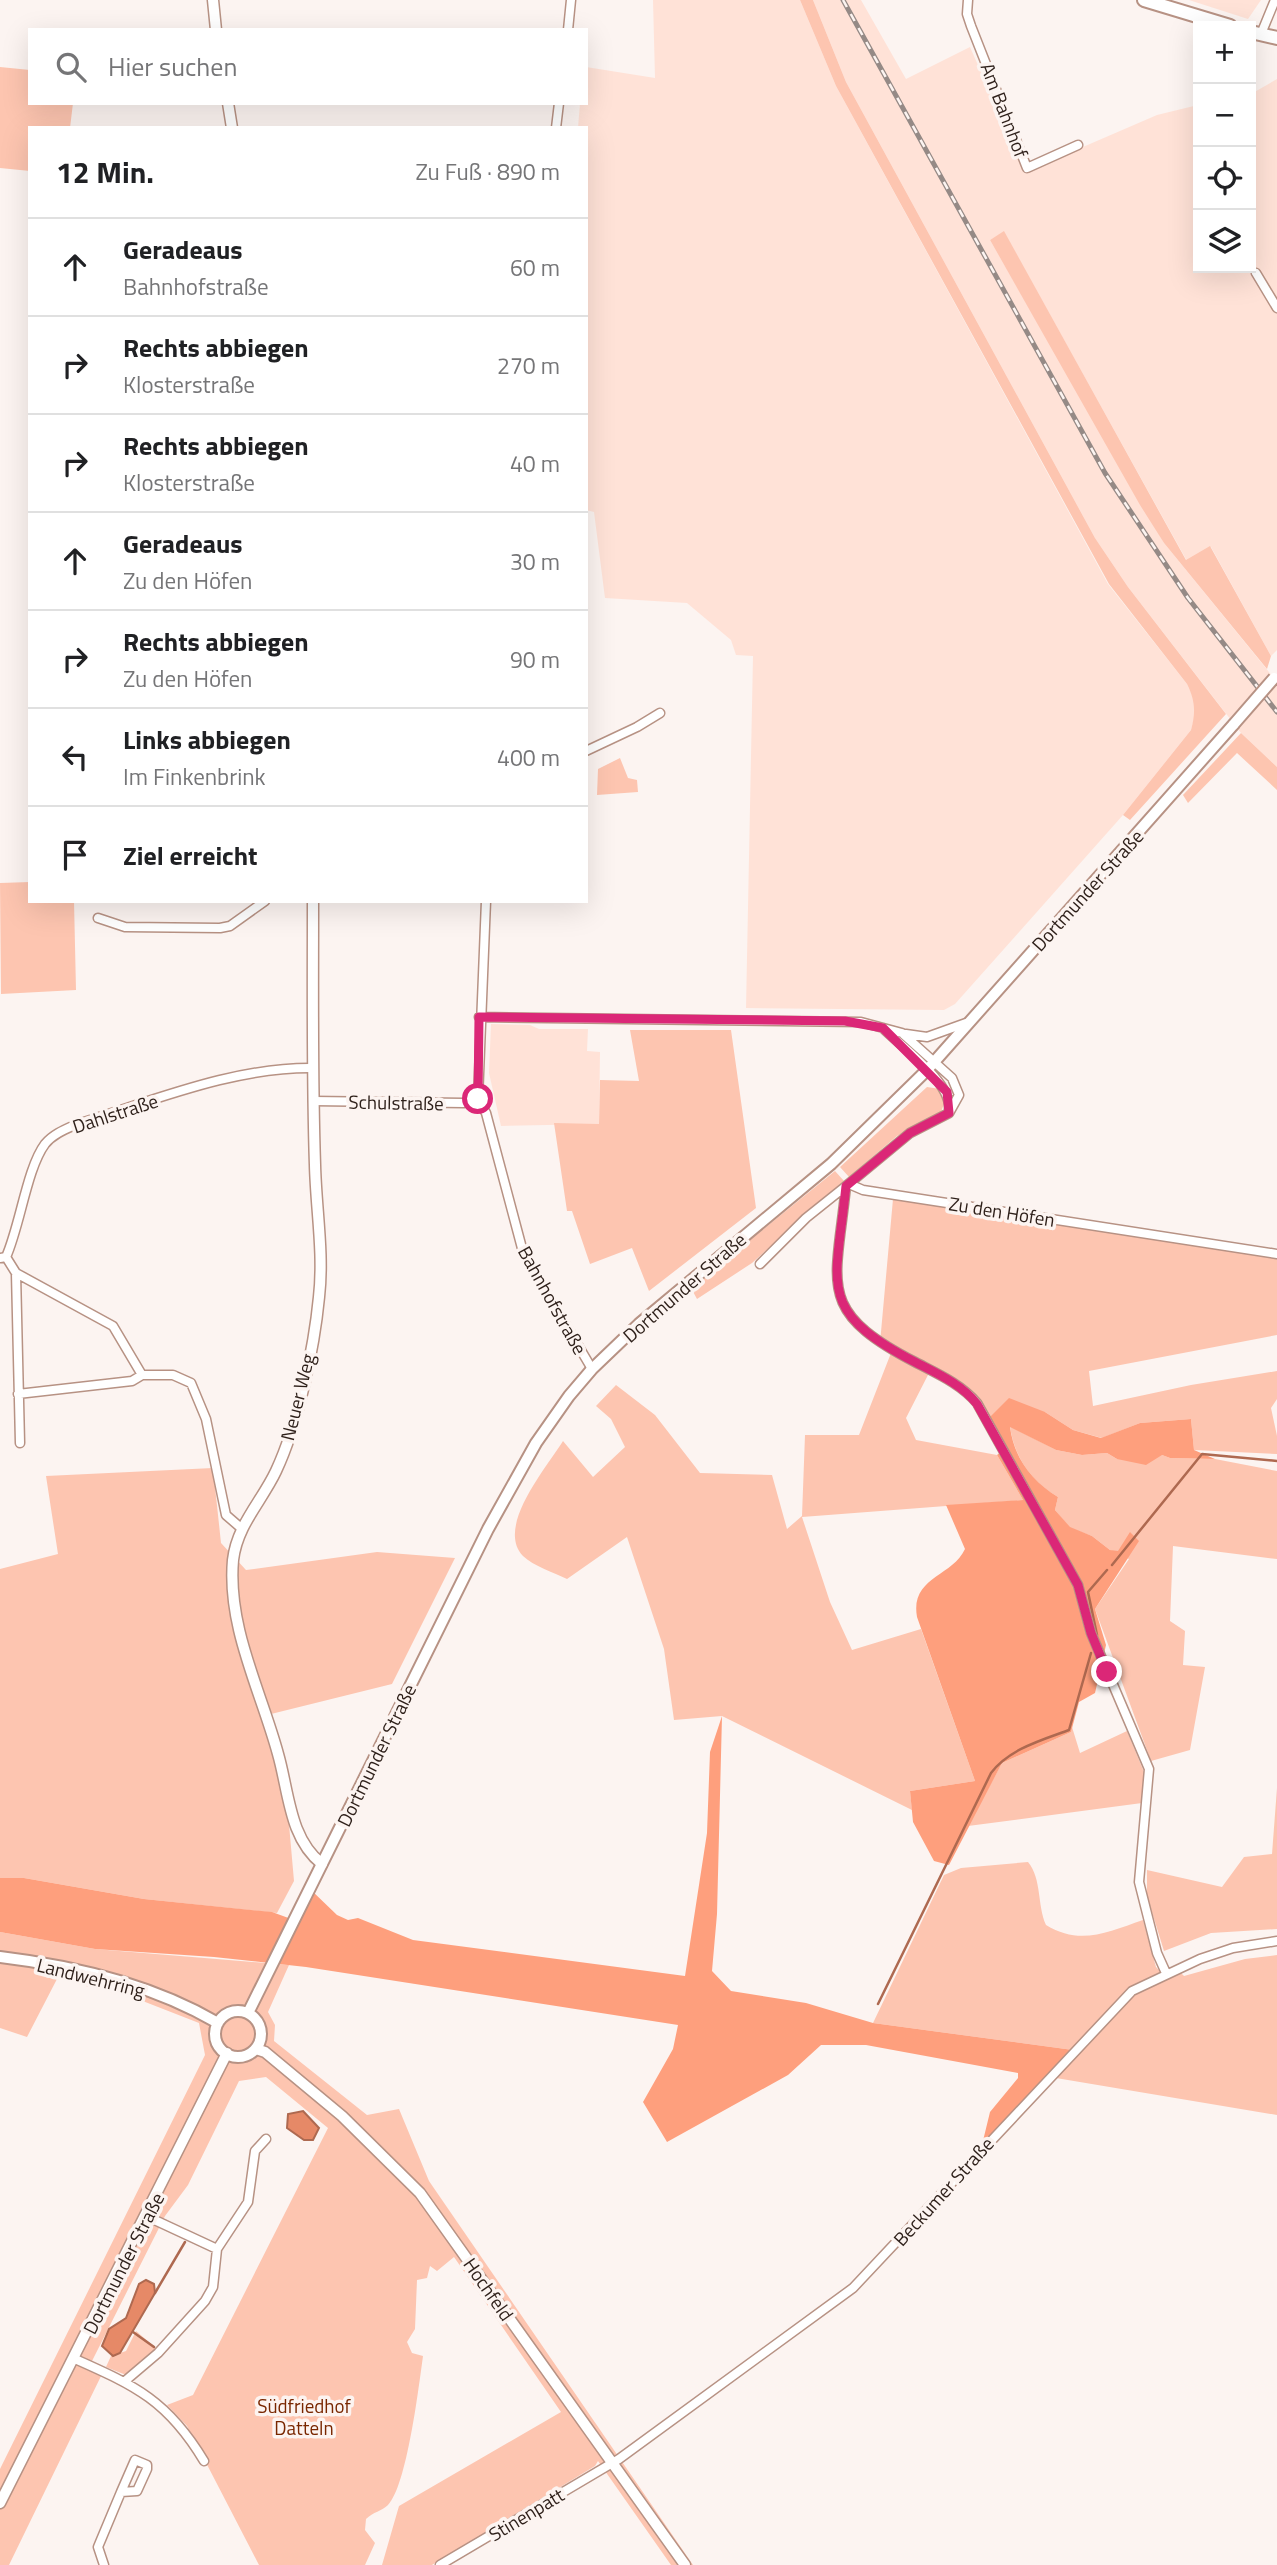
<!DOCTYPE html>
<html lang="de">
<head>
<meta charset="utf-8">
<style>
  :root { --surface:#fff; --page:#f6f6f6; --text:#202124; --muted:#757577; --line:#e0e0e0 }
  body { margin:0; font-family:"Titillium Web",sans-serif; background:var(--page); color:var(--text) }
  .controls { position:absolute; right:21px; top:21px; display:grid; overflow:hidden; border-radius:0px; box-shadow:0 7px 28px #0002 }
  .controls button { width:63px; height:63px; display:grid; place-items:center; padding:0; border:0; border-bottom:2px solid var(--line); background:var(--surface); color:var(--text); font:35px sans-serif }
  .stop { position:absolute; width:21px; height:21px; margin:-16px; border:5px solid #db2777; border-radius:50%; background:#fff }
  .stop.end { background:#db2777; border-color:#fff; box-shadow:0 2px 7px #0008 }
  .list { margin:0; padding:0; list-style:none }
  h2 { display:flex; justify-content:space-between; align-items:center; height:91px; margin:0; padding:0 28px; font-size:30px }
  h2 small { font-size:23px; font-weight:400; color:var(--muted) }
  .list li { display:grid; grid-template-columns:46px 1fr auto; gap:21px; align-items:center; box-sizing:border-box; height:98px; padding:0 28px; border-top:2px solid var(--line) }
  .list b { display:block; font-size:26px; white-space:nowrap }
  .list p { margin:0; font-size:23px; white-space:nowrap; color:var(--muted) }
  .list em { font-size:23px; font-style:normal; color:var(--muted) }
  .icon { flex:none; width:38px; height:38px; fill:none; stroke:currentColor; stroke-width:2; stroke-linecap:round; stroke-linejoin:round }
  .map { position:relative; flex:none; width:1277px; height:2565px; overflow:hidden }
  .search { position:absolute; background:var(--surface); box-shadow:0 7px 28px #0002; left:28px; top:28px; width:560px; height:77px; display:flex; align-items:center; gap:18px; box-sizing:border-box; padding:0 24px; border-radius:0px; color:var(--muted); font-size:26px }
  .panel { position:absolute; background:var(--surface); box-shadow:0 7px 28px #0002; left:28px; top:126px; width:560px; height:777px; border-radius:0px }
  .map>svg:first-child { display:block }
  .built { fill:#ffe2d7 }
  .green { fill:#fdc5b0 }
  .forest { fill:#fe9f7d }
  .water { fill:#e68967; stroke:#ae6950; stroke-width:2 }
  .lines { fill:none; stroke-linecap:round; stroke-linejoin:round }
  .stream { stroke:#ae6950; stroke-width:2.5 }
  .minor-casing { stroke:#b79284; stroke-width:11 }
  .tertiary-casing { stroke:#b79284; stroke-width:13 }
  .secondary-casing { stroke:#b79284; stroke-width:14 }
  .primary-casing { stroke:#b79284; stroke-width:16 }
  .minor { stroke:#fff; stroke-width:8 }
  .tertiary { stroke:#fff; stroke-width:10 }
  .secondary { stroke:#fff; stroke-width:10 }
  .primary { stroke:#fff; stroke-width:12 }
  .rail-casing { stroke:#958a86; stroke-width:5 }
  .rail { stroke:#fcf4f1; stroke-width:2.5; stroke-dasharray:8; stroke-linecap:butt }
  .secondary-bridge-casing { stroke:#b79284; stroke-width:14; stroke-linecap:butt }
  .secondary-bridge { stroke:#fff; stroke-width:10 }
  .route { stroke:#db2777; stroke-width:9 }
  .labels { text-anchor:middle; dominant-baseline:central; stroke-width:7; stroke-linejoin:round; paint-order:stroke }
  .street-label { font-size:19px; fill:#2d1f19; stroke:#fcf4f1 }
  .park-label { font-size:19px; fill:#792700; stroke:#fcf4f1 }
</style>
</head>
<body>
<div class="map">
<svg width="1277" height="2565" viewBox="0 0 1277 2565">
  <rect width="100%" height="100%" fill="#fcf4f1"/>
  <!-- built -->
  <path class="built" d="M653 0H800L836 86 1108 584 1187 684 1194 698 1195 716 1191 730 1123 815 955 1004 944 1010 746 1008 753 656 736 655 731 640 687 603 605 598 594 512 586 510V128H578L580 103H586V67L655 78Z
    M813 0H861L906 79 970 47 1025 172 1157 115 1198 105V268H1251V94L1277 79V650L1271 656 1211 547 1187 561 1004 232 990 240 1164 543 1277 682V767L1241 733 1128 587 1095 538 846 82Z
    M1189 0H1261L1248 19Z
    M491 1024 530 1025 539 1029H588L587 1051 600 1052 599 1124 501 1126 489 1073Z"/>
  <!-- green -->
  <path class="green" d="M800 0H813L846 82 1095 538 1128 587 1226 714 1130 820 1123 815 1191 730C1196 712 1195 700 1187 684L1109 584 836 86Z
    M0 67 30 70V103H73L70 128H30V171L0 168Z
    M1004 231 1186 560 1210 546 1271 656 1267 669 1164 543 1140 505 990 240Z
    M1241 733 1277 767V790L1237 753 1188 803 1183 795Z
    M620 758 628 778 637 780 638 792 597 795 598 769Z
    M30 882V901H74L76 990 1 994 0 883Z
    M630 1030H731L756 1208 649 1291 632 1248 590 1264 572 1211H567L554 1123 599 1124 600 1080 639 1081Z
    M927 1087 940 1089 945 1101 941 1112 897 1136 849 1177 840 1167Z
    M835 1171 844 1181 752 1263 697 1299 691 1288Z
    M893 1199 1277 1258V1335L1089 1371 1093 1406 1191 1385 1277 1371V1399L1271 1408 1277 1436V1454L1194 1450 1191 1419 1140 1423 1102 1438 1073 1430 1045 1412 987 1420 979 1403 880 1343Z
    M891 1353 929 1373 906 1418 916 1440 997 1455 1023 1500 802 1517 830 1602 852 1650 921 1629 975 1781 910 1791 912 1810 722 1716 674 1720 664 1649 627 1537 567 1579C555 1573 533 1566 523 1556 495 1527 547 1467 563 1441L593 1477 625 1447 611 1419 596 1406 616 1385 655 1415 700 1473 772 1475 787 1529 802 1516 805 1435H859Z
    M1010 1426 1056 1450 1082 1455 1107 1453 1117 1459 1162 1455 1170 1458 1215 1459 1277 1471V1559L1173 1546 1170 1621 1185 1631 1183 1665 1205 1667 1190 1750 1151 1761 1095 1609 1129 1559 1110 1550 1092 1536 1070 1528 1055 1510 1058 1497C1031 1481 1014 1457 1010 1426Z
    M213 1468 221 1543 246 1570 377 1552 455 1558 392 1684 267 1715 285 1779 294 1881 277 1913 144 1899 24 1878H0V1569L58 1554 46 1476Z
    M1072 1727 1080 1753 1127 1731 1144 1772 1142 1803 968 1826 1002 1763 1071 1732Z
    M1277 1788V1929L1211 1933 1164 1951 1147 1896V1870L1222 1887 1244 1857 1272 1854Z
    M1028 1862C1042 1879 1037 1905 1046 1925 1080 1946 1108 1932 1143 1920L1156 1967 1162 1973 1130 1990 1073 2050 873 2023 944 1875 961 1868Z
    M0 1932 95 1949 289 1965 268 2012 275 2025 274 2041 367 2115 399 2109 429 2181 693 2565H671L598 2461 595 2466 432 2565H382L399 2506 561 2412 454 2257 437 2271 430 2266 427 2278 417 2280 415 2329 407 2342 412 2353 423 2356C419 2385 407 2486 388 2505 382 2511 373 2512 366 2519L365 2530 375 2543 365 2565H259L187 2426 167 2405 193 2395 328 2128 266 2077 239 2081 188 2185 165 2216 90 2365 103 2372 9 2565H0V2469L205 2055 199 2023 135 1998 57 1979 27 2037 0 2028Z
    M1277 1955V2115L1050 2077 1134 1993 1180 1972 1184 1976 1245 1959Z
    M136 2331 157 2349 126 2375 106 2367 111 2356 126 2351Z"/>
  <!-- forest -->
  <path class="forest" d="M1009 1398 1045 1412 1073 1430 1101 1438 1140 1423 1191 1419 1194 1450 1215 1459 1170 1458 1162 1455 1146 1465 1117 1459 1107 1453 1082 1455 1056 1450 1010 1427C1014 1458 1032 1481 1058 1497L1055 1510 1070 1527 1092 1536 1110 1550 1118 1551 1130 1532 1139 1541 1095 1609 1106 1645 1095 1693 1079 1702 1071 1732 1002 1763 949 1865 934 1861 913 1822 910 1791 975 1781 917 1617C910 1577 952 1577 965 1549L946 1505 1023 1500 997 1455 1003 1450 987 1420Z
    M722 1716 717 1914 712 1971 731 1991 806 2003 873 2023 1073 2050 981 2149 990 2112 1018 2078V2073L866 2045H821L788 2075 667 2142 643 2102 673 2049 678 2025 306 1967 214 1957 95 1949 0 1932V1878H24L144 1899 272 1912 294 1920 310 1889 337 1915 348 1920 358 1918 413 1940 685 1976 707 1833 710 1752Z"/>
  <!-- water -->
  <path class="water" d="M303 2111 319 2128 313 2140H304L287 2128 288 2114Z
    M146 2280 154 2284 155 2293 120 2353 113 2356 102 2346 109 2329 126 2318 139 2284Z"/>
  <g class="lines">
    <!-- stream -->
    <path class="stream" d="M1112 1565 1202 1454 1277 1461
      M1097 1635 1088 1592 1107 1570
      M878 2004 991 1773C1009 1749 1042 1740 1069 1730L1091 1653
      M155 2293 185 2242
      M133 2332 154 2347"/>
    <!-- minor casing -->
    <g class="minor-casing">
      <path id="minor" d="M968 0 967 14 971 26 1027 168 1078 145
        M568 30 571 0
        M1261 34 1275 0
        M556 128 559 103
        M1256 273 1277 308
        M586 751 637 727 660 713
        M486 901 478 1099 486 1113 523 1252 592 1369
        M98 918 125 927 220 928 230 926 265 901
        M479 1017 861 1022 902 1033 952 1078 959 1095 949 1113 910 1133 846 1186C836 1286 815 1310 915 1362 938 1374 961 1384 977 1403L1078 1585 1091 1633 1149 1769 1139 1882 1157 1953 1166 1973
        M883 1028C903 1048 952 1082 949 1110
        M906 1034 927 1037 966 1023
        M313 1101 464 1103 478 1099
        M849 1184 863 1190 1277 1254
        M6 1257 16 1273 20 1443
        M0 1258 6 1257C20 1226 27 1168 45 1144 53 1134 66 1129 77 1124 153 1101 233 1067 313 1068
        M760 1264 806 1218 846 1186
        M16 1273 113 1326 142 1375 132 1381 18 1394
        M142 1375H173L191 1383 206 1419 226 1515 241 1528
        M146 2216 217 2249
        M75 2359C136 2386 168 2401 204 2461
        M125 2381 158 2353 205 2301 213 2287 217 2249 248 2202 255 2151 266 2139
        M135 2460 147 2465V2469L137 2491 121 2492Z
        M104 2565 98 2547 121 2492
        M440 2565 619 2459 853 2288 1132 1991 1200 1959 1233 1948 1277 1941"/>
    </g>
    <!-- tertiary casing -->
    <g class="tertiary-casing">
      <path id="tertiary" d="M213 0 216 30
        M228 103 232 128
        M313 901C313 989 312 1077 315 1165 316 1209 324 1253 319 1297 314 1349 298 1424 276 1471 262 1501 237 1525 233 1560 227 1627 261 1691 278 1754 289 1792 289 1838 322 1864
        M256 2049 265 2052 342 2116 420 2193 685 2565
        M0 2503 227 2053"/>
    </g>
    <!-- secondary casing -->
    <g class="secondary-casing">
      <path id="secondary" d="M0 1957C76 1966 151 1984 218 2023
        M215 2034a23 23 0 1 1 46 0a23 23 0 1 1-46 0Z
        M248 2013 488 1529 536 1443 569 1396 592 1369 639 1324 831 1164 927 1070 1234 724"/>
    </g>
    <!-- primary casing -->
    <g class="primary-casing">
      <path id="primary" d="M1144 0 1230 26
        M1251 32 1277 38"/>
    </g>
    <!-- minor -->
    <use href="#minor" class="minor"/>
    <!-- tertiary -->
    <use href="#tertiary" class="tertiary"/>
    <!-- secondary -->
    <use href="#secondary" class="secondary"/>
    <!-- primary -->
    <use href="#primary" class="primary"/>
    <!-- rail casing -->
    <g class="rail-casing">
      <path id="rail" d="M843 0 1105 473 1188 598 1277 712"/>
    </g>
    <!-- rail -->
    <use href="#rail" class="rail"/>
    <!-- secondary-bridge casing -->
    <g class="secondary-bridge-casing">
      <path id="secondary-bridge" d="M1234 724 1274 678"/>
    </g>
    <!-- secondary-bridge -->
    <use href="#secondary-bridge" class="secondary-bridge"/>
  </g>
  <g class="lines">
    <!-- route -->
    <path class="route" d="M478 1099 479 1017 845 1021 883 1028 947 1092 949 1113 910 1133 846 1186C836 1286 815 1310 915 1362 938 1374 961 1384 977 1404L1078 1585 1091 1633 1107 1672"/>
  </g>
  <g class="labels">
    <!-- street labels -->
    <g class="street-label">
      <text transform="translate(1005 110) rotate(69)">Am Bahnhof</text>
      <text transform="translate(1087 890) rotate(-48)">Dortmunder Straße</text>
      <text transform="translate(396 1102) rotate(1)">Schulstraße</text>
      <text transform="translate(115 1113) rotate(-18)">Dahlstraße</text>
      <text transform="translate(1002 1211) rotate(9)">Zu den Höfen</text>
      <text transform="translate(684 1287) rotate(-41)">Dortmunder Straße</text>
      <text transform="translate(553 1300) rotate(61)">Bahnhofstraße</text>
      <text transform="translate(297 1397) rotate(-76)">Neuer Weg</text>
      <text transform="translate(376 1755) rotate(-64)">Dortmunder Straße</text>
      <text transform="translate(91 1977) rotate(14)">Landwehrring</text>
      <text transform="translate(943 2191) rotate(-48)">Beckumer Straße</text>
      <text transform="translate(123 2263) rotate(-63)">Dortmunder Straße</text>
      <text transform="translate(489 2289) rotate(55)">Hochfeld</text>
      <text transform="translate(526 2514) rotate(-31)">Stinenpatt</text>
    </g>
    <!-- park labels -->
    <g class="park-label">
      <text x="304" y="2405">Südfriedhof<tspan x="304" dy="22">Datteln</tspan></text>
    </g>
  </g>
</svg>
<div class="controls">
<button>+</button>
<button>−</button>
<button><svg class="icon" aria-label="locate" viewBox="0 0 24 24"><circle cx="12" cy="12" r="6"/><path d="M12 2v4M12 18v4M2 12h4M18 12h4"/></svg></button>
<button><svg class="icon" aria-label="layers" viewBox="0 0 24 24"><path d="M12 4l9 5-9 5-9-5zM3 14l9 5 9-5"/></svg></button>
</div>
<div class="stop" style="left:478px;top:1099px"></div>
<div class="stop end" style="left:1107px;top:1672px"></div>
<div class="search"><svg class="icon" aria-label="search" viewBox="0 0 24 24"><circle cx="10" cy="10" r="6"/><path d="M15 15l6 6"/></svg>Hier suchen</div>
<section class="panel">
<h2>12 Min.<small>Zu Fuß · 890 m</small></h2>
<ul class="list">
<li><svg class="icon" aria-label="ahead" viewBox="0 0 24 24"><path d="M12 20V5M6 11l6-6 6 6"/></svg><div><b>Geradeaus</b><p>Bahnhofstraße</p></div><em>60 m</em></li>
<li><svg class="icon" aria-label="right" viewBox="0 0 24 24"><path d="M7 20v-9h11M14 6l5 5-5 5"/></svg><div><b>Rechts abbiegen</b><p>Klosterstraße</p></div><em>270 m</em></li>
<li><svg class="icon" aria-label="right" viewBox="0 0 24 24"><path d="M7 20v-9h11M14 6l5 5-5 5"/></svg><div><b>Rechts abbiegen</b><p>Klosterstraße</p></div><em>40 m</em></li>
<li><svg class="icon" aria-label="ahead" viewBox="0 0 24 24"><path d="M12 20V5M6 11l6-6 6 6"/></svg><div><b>Geradeaus</b><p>Zu den Höfen</p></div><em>30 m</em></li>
<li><svg class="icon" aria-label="right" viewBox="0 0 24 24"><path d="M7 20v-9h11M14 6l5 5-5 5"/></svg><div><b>Rechts abbiegen</b><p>Zu den Höfen</p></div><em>90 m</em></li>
<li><svg class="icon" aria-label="left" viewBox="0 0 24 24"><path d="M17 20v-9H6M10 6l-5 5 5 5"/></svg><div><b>Links abbiegen</b><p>Im Finkenbrink</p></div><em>400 m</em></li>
<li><svg class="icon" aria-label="arrive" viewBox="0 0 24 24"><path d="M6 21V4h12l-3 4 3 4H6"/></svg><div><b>Ziel erreicht</b></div></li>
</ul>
</section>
</div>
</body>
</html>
